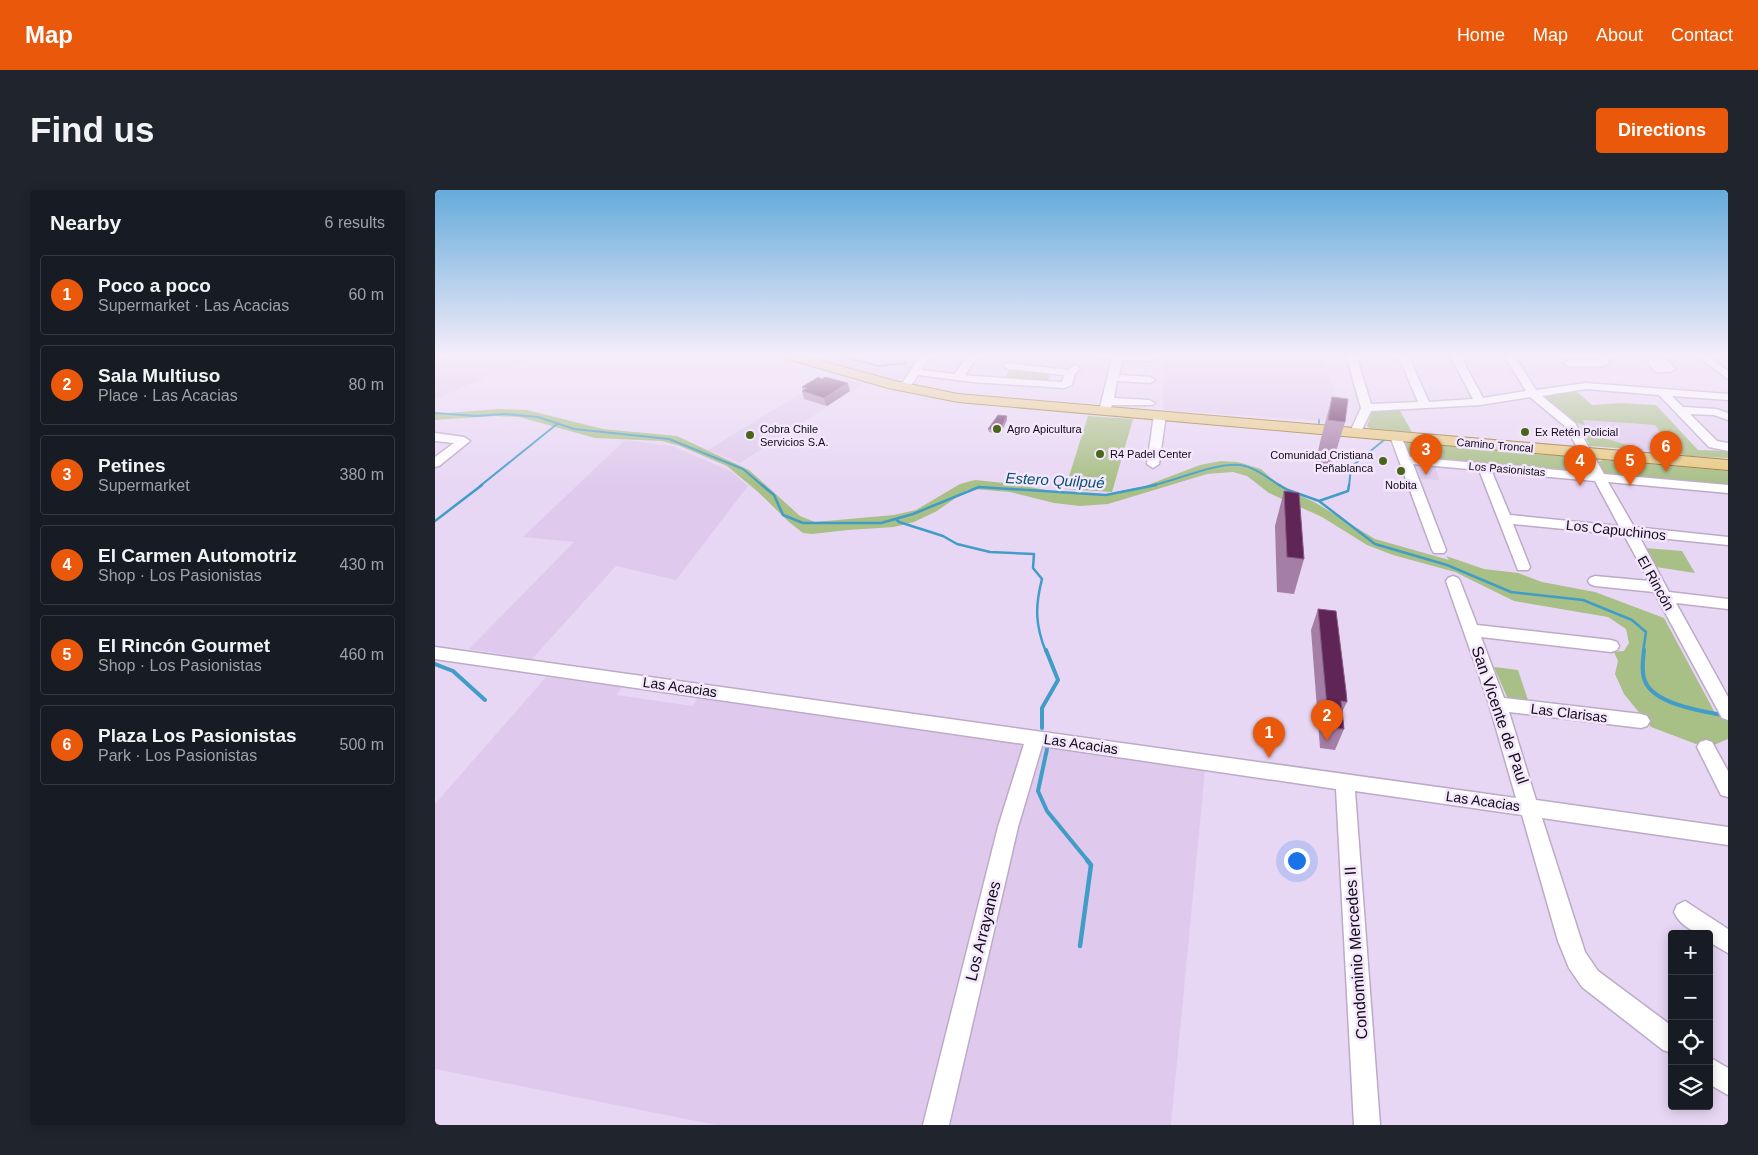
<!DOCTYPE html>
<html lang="en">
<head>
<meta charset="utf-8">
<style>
  :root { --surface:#171b24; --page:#20242c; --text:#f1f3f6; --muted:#9ea1a6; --line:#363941; --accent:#ea580c }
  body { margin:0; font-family:Arial,sans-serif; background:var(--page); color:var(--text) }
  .controls { position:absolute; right:15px; bottom:15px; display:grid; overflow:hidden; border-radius:5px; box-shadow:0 2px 12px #0003 }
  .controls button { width:45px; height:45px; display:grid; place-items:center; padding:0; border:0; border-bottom:1px solid var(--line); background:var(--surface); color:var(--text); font:25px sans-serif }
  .you { position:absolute; left:861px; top:670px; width:18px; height:18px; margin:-12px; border:4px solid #fff; border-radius:50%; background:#1a73e8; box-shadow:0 0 0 8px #1a73e833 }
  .badge { display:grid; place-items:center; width:32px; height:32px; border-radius:50%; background:var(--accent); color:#fff; font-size:16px; font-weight:700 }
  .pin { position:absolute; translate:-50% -41px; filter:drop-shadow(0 1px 2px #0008) }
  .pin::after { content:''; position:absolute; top:26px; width:18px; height:15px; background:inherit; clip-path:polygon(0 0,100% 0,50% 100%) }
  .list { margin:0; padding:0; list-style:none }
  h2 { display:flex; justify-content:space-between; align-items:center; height:65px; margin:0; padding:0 20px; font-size:21px }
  h2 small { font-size:16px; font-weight:400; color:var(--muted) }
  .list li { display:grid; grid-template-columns:32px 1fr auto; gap:15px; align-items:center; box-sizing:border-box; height:80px; margin:0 10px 10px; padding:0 10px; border:1px solid var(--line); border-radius:5px }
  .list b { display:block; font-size:19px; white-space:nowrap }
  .list p { margin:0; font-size:16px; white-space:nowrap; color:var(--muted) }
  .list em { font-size:16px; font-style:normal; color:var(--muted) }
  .icon { flex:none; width:28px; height:28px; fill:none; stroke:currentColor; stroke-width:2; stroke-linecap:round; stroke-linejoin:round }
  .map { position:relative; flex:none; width:1293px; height:935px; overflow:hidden; border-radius:5px }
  header { display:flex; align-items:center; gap:30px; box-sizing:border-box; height:70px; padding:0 25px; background:var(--accent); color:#fff }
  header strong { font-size:24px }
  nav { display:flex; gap:28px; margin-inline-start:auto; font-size:18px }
  .intro { display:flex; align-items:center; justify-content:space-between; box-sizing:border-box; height:120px; padding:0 30px }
  h1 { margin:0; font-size:35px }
  .button { padding:12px 22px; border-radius:5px; background:var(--accent); color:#fff; font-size:18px; font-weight:700 }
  main { display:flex; gap:30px; padding:0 30px }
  aside { flex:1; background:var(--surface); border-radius:5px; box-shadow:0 2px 12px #0003 }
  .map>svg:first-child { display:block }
  .built { fill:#dfcaed }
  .green { fill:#a8bf85 }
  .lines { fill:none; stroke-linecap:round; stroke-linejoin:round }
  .stream-far3 { stroke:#419dc8; stroke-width:2 }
  .stream-far2 { stroke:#419dc8; stroke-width:2.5 }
  .stream-far1 { stroke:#419dc8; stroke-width:4 }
  .stream { stroke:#419dc8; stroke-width:4.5 }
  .minor-casing { stroke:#bcabc7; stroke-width:3 }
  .major-casing { stroke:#947126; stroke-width:2 }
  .minor { fill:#fff; fill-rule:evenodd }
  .major { fill:#e9cb82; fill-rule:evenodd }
  .wall { fill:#a47ea5 }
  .shaded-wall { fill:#885a85 }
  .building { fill:#5f2556; stroke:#885a85 }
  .poi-dot { fill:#496517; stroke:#f3e6fd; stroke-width:2 }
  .labels { text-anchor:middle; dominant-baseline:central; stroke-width:5; stroke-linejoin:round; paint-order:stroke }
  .far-poi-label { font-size:11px; fill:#110c15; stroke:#f3e6fd; text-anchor:start }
  .far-street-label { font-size:11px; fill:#110c15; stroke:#f3e6fd }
  .street-label { font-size:14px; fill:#110c15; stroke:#f3e6fd }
  .water-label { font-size:15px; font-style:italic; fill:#065271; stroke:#f3e6fd }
  .near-street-label { font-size:16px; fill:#110c15; stroke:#f3e6fd }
</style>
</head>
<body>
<header>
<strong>Map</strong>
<nav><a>Home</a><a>Map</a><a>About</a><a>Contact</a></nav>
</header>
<div class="intro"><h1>Find us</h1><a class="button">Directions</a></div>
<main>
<aside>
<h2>Nearby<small>6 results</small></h2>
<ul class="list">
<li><span class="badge">1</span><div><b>Poco a poco</b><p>Supermarket · Las Acacias</p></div><em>60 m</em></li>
<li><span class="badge">2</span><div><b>Sala Multiuso</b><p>Place · Las Acacias</p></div><em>80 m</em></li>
<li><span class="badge">3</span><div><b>Petines</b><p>Supermarket</p></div><em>380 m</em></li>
<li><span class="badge">4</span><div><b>El Carmen Automotriz</b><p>Shop · Los Pasionistas</p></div><em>430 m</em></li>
<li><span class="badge">5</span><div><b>El Rincón Gourmet</b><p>Shop · Los Pasionistas</p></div><em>460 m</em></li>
<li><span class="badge">6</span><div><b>Plaza Los Pasionistas</b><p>Park · Los Pasionistas</p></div><em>500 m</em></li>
</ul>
</aside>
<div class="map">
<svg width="1293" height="935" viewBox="0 0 1293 935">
  <rect width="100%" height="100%" fill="#e8d7f4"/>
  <!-- built -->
  <path class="built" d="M20 165H103L0 209V173Z
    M373 165H484L470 187 461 190Z
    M729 165H887L909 232 728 220Z
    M397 184 428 194 305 273 273 260Z
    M1137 229 1220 235 1237 262 1218 263 1209 260 1155 256 1142 233Z
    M190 250 237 256 297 282 313 296 241 390 181 376 97 469 34 459 139 352 88 347Z
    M984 274 1000 275 1004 290 985 289 980 276Z
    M111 487 187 497 182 505 258 516 262 508 770 581 736 935H281L0 879V614Z"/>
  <!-- green -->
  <path class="green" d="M575 178 616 182 612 192 570 189Z
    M1140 200 1157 215 1185 213 1221 215 1263 260 1293 261V268L1253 266 1237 262 1220 235 1148 230 1150 235 1142 233 1108 206Z
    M64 219 92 220 168 239 242 246 314 280 365 326 380 332 459 325 481 320 525 294 540 290 579 294 621 302 671 304 710 296 765 275 786 271 803 272 826 279 846 297 881 313 940 349 1014 370 1011 366 1049 379 1083 383 1107 392 1160 402 1229 428 1279 521 1282 526 1293 527V549L1279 555 1261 554 1216 537 1189 504 1180 484 1183 471 1179 462 1189 461 1194 453 1191 439 1173 427 1079 411 1020 382 958 365 932 355 887 327 834 303 812 286 798 282 772 284 673 314 645 316 619 313 575 302 539 299 532 300 502 321 479 332 459 337 413 340 377 344 368 343 354 332 322 301 292 276 245 256 227 251 160 248 84 227 59 226 0 230V224Z
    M964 219 977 242 936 239 932 236 937 222 940 220Z
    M653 226 698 229 677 302 630 299Z
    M1148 242 1152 243 1209 260 1155 256Z
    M970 250 1098 264 1144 267 1149 270 1155 284 977 269 974 267 968 253Z
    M1168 270 1293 281V297L1169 284 1163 272Z
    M1210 358 1247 361 1260 383 1221 377Z
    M1059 477 1083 480 1093 510 1072 507Z"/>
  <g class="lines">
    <!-- stream-far3 -->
    <path class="stream-far3" d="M400 165 444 176 471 173
      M0 223 41 226 69 224 103 227 139 239 234 249 308 279 328 296
      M884 230V233
      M45 296 122 234
      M715 296C740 291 782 272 805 275 820 277 834 289 846 296
      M914 296 916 277 949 250"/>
    <!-- stream-far2 -->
    <path class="stream-far2" d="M327 295 339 305 348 325 368 333H446L478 324 544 297 671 305 721 295
      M844 295 853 300 884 311 940 354 1012 375 1076 402 1148 410 1197 430 1211 442 1208 462
      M884 311 913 301 914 295
      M461 329 464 332 508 346 522 354 555 362 599 364 598 378 607 389C600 416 600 435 611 462
      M0 331 47 295"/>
    <!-- stream-far1 -->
    <path class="stream-far1" d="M1209 460C1208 470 1206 482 1210 491 1219 515 1271 522 1293 526
      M0 474 18 481 50 510
      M607 538V518L623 490 611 460
      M612 559 603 601 612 621 653 671"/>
    <!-- stream -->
    <path class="stream" d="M645 756 656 675 652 670"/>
    <!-- minor casing -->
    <g class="minor-casing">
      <path id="minor" d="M486 165H496L486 180 520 184 532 166H540L541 168 530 185 538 186 627 192 629 185 573 179 568 176 573 173 633 180 640 175 645 178 640 184 637 195 629 198 538 192 483 185 473 200H465L464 198Z
        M663 165 721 166 722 168 717 171 687 170 684 185 715 187 720 190 715 193 682 191 679 208 714 210 720 213 718 215H677L674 223H666L664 221 677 169 663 168Z
        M911 165H921L936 214 983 212 963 165H973L994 212 1038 209 1015 165H1025L1048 208 1091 201 1069 165H1079L1101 200 1151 193 1293 204V210L1237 206 1248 217 1281 219 1293 223V230L1279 225 1255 224 1282 251 1293 253V261L1274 257 1224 205 1151 199 1107 206 1140 233 1169 284 1293 295V303L1173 292 1199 337 1293 347V355L1204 346 1234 402 1293 409V419L1241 413 1293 507V530L1287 528 1219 402 1160 396 1155 394 1153 391 1155 388 1160 386 1214 391 1189 345 1078 334 1095 377 1093 380H1083L1044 280 978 274 1011 360 1009 363H999L997 360 955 246 957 244H965L975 267 1156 283 1131 237 1095 207 1045 215 936 221 925 244H917L915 242 926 218ZM1057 282 1160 291 1184 336 1075 325Z
        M1160 165H1170L1175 173 1170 176H1134L1129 173 1134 170H1163Z
        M1261 165H1272L1293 181V189Z
        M1219 168 1232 170 1240 179 1235 182H1221L1213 173 1215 169Z
        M725 222 731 225 724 274 718 278 712 274 719 225Z
        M0 243 29 247 35 251 4 276 0 277V267L19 253 0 251Z
        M1018 386 1023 388 1025 391 1042 435 1176 450 1182 452 1184 456 1182 460 1176 462 1046 447 1069 508 1206 524 1212 526 1215 531 1212 536 1206 538 1074 522 1101 610 1293 637V655L1107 628 1150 762 1163 781 1237 836V863L1228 860 1147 797 1134 778 1123 751 1087 625 920 601 945 935H919L901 599 607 556 583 637 514 935H488L563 637 589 554 0 469V457L1081 608 1054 514 1011 391 1013 388Z
        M1271 550 1277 552 1293 581V607L1286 605 1262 557 1265 552Z
        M1250 711 1293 739V763L1274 752V744C1260 744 1245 736 1239 722L1242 715Z
        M1274 867 1293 878V905L1274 894Z"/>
    </g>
    <!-- major casing -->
    <g class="major-casing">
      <path id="major" d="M347 165H365L460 191 523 204 1293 270V280L523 212 453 198 349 168Z"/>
    </g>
    <!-- minor -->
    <use href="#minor" class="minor"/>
    <!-- major -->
    <use href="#major" class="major"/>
  </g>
  <!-- wall -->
  <path class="wall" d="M367 197 415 201 392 216 369 209 367 201 368 200Z
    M897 207 910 232 896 278 880 276 885 252Z
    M572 226V230L565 244 554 242 553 239Z
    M849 301 869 369 859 404 842 402 840 336Z
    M883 419 912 512 907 522 909 539 900 560 885 558 876 440Z"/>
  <!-- shaded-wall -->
  <path class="shaded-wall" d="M413 193 415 201 392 216 389 208Z
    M572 226V230L565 244V240Z"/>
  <!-- building -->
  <path class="building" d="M383 187 387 189 390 187 413 193 389 208 367 201 372 198 367 197Z
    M897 207 913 209 910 232 893 230Z
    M563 225 572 226 565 240 553 239Z
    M849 301 864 303 869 369 852 367Z
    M883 419 901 421 911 501 912 512 906 511 909 539 894 538Z"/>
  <!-- sky -->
  <linearGradient id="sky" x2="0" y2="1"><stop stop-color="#65abdb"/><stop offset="0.56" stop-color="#f5edfa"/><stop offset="1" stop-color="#f5edfa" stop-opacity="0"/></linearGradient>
  <rect width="1293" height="295" fill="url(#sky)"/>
  <!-- markers -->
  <g class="poi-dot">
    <circle cx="562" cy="239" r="5"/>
    <circle cx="1090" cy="242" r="5"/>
    <circle cx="315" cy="245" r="5"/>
    <circle cx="665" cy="264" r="5"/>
    <circle cx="948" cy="271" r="5"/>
    <circle cx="966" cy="281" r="5"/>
  </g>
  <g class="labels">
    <!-- far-poi labels -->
    <g class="far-poi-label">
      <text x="325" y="239">Cobra Chile<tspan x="325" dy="13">Servicios S.A.</tspan></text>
      <text x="572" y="239">Agro Apicultura</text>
      <text x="1100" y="242">Ex Retén Policial</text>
      <text x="675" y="264">R4 Padel Center</text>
      <text x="938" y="265" text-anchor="end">Comunidad Cristiana<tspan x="938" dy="13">Peñablanca</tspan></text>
      <text x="966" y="295" text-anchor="middle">Nobita</text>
    </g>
    <!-- far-street labels -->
    <g class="far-street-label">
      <text transform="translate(1060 255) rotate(5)">Camino Troncal</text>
      <text transform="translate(1072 279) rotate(5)">Los Pasionistas</text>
    </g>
    <!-- street labels -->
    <g class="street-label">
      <text transform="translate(1181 340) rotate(6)">Los Capuchinos</text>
      <text transform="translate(1221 393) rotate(61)">El Rincón</text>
      <text transform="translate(245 497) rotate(8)">Las Acacias</text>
      <text transform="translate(1134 523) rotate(7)">Las Clarisas</text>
      <text transform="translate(646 554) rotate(8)">Las Acacias</text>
      <text transform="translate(1048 611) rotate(8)">Las Acacias</text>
    </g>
    <!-- water labels -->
    <g class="water-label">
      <text transform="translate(620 290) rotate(3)">Estero Quilpué</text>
    </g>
    <!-- near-street labels -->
    <g class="near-street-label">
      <text transform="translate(1065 525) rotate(71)">San Vicente de Paul</text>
      <text transform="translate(548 741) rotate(-76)">Los Arrayanes</text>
      <text transform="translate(921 763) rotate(-94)">Condominio Mercedes II</text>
    </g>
  </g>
</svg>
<div class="controls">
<button>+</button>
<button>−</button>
<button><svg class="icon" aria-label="locate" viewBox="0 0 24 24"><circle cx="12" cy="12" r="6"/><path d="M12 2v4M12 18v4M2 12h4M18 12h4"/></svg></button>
<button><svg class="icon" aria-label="layers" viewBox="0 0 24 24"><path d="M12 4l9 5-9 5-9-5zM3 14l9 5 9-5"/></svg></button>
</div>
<div class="you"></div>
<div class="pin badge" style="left:834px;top:568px">1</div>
<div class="pin badge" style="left:892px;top:551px">2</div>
<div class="pin badge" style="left:991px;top:285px">3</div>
<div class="pin badge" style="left:1145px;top:296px">4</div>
<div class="pin badge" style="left:1195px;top:296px">5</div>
<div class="pin badge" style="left:1231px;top:282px">6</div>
</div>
</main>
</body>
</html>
